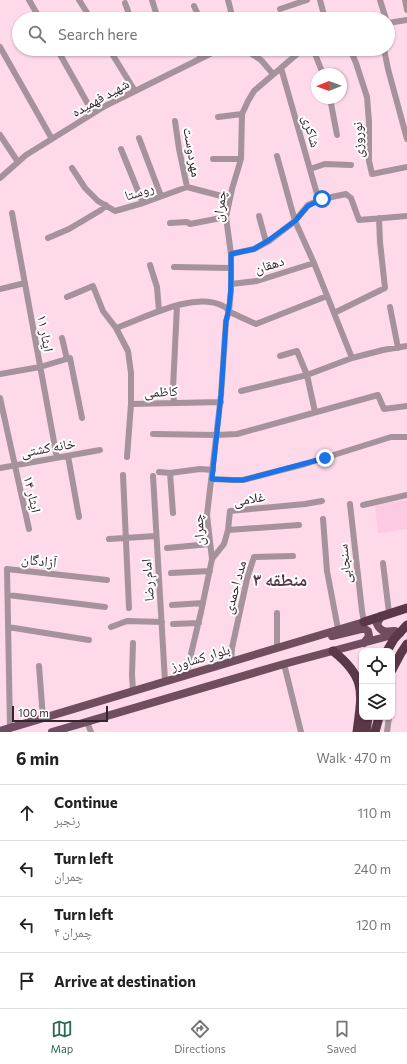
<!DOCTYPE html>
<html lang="en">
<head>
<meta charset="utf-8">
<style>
  :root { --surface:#fff; --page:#f6f6f6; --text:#222; --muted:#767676; --line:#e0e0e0; --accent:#2c6953 }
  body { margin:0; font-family:Commissioner,"Noto Naskh Arabic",sans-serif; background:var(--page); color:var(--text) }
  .controls { position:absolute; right:12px; bottom:12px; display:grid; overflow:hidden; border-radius:8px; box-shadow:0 1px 3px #0004 }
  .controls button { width:36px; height:36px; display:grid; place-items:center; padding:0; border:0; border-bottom:1px solid var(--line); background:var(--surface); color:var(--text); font:20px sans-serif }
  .compass { position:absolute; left:311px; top:68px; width:36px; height:36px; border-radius:50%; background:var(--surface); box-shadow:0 1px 3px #0004; rotate:269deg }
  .scale { position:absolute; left:12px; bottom:10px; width:96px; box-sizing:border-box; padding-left:4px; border:2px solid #34242c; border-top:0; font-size:11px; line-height:14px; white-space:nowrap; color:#34242c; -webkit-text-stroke:3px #fff; paint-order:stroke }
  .stop { position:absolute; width:12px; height:12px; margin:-9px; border:3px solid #1a73e8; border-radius:50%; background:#fff }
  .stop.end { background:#1a73e8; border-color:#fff; box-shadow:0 1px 4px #0008 }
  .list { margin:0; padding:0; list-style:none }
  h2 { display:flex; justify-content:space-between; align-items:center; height:52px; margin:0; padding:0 16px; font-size:17px }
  h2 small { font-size:13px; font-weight:400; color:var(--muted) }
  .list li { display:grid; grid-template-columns:26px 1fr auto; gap:12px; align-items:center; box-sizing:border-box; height:56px; padding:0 16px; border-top:1px solid var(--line) }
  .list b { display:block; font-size:15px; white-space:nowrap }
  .list p { margin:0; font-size:13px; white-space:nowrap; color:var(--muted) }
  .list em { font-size:13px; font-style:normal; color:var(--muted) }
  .icon { flex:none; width:22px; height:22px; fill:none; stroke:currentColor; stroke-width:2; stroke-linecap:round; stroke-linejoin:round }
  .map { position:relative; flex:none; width:407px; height:732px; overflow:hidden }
  .search { position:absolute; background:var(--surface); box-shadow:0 1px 3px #0004; left:12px; right:12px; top:12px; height:44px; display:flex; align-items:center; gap:10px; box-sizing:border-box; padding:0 14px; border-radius:22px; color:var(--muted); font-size:15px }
  .sheet { height:276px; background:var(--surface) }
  nav { display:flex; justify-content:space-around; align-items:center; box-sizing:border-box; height:56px; border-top:1px solid var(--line); background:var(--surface); font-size:11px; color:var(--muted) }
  nav a { display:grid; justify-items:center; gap:2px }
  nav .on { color:var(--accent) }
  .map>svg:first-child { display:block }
  .built { fill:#fdc9e3 }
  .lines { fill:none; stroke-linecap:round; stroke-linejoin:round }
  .minor { stroke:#a5929b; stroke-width:6 }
  .major { stroke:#6e4e5f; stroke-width:8 }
  .highway { stroke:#5a3749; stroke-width:9 }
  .highway-bridge { stroke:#5a3749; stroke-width:9 }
  .route { stroke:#1a73e8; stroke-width:5 }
  .labels { text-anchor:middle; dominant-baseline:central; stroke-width:4; stroke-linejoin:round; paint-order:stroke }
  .street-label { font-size:14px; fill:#34242c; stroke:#fff }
  .district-label { font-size:18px; font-weight:bold; fill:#5b374a; stroke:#fff }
</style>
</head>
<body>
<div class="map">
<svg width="407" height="732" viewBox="0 0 407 732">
  <rect width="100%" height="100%" fill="#fdd9ea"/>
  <!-- built -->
  <path class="built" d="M407 500V529L378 533 375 505Z"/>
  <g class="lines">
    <!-- minor -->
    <path class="minor" d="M29 0 40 19
      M79 0 91 19
      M228 0 233 19
      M320 0 325 19
      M380 0 386 19
      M405 0 407 10
      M125 3 131 19
      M194 6 200 19
      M280 9 307 0
      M182 17 183 19
      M149 19 157 16 152 0
      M388 23 407 20
      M0 47 52 139
      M57 49 93 113
      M109 49 135 91
      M197 49 201 58
      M244 49 261 60 273 74
      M313 49 323 74
      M350 49 356 63 367 97 369 122V161L372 174 407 167
      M384 49 388 69 407 139
      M281 68 319 201
      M330 98 337 135
      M218 117 242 114
      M175 121 179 149 187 187
      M0 135 18 162
      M139 138 161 196
      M121 149 143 203
      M277 156 295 221 314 263 352 358
      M213 159H241
      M72 168 85 188 98 201 115 211 143 203 187 187 229 198
      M310 169 325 164 351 165
      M0 178 26 155 105 106 220 49
      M12 213 57 458
      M259 216 266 242
      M170 223 187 222 190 224 226 217
      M48 238 69 229 101 210 106 205
      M231 254 254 249 269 241 295 221 308 205 322 199 346 194 351 198 359 220 407 216
      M150 265 157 287 159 311
      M174 267 231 268
      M231 284 257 281 314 263
      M0 289 25 283
      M67 297 93 286 103 311 116 328 128 351 131 373V404
      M390 307 398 348
      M334 313 385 288 380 242 379 218
      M116 328C145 318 193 291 223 306 226 307 228 310 230 312 238 316 247 320 256 324L327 296
      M62 338 67 359
      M0 374 40 367 70 358 82 418
      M241 391 307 375 297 351 280 356
      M0 398 29 529
      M174 403 173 388 177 306
      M315 412 307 375 352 358 383 350 407 346
      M153 434 217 435 237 434 378 395 384 409 407 406
      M68 456 79 517
      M127 457 131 404 221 402
      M0 468 100 450
      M159 472 170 473
      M123 475 129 608
      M153 476 165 681
      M212 479 233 480H243L305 464 391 437H407
      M350 504 362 611 364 622
      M363 505 407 495
      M173 513 170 473 200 469 213 470
      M323 519 327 571 338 629
      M228 530 299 525
      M109 539 156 536
      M167 548 210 544
      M212 559 224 544 228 530 230 511 305 504 322 501
      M383 563 389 613
      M171 573 210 571
      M8 595 105 607
      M172 605 203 603
      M173 624 199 623
      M8 627 89 640
      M111 627 127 621 162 622
      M133 643 132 675 133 691
      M277 648V613
      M231 662 232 648 247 579 254 557 293 556
      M284 664 301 732
      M39 666 43 718
      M186 675 201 612 212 559 207 515 221 395 226 321 229 311 231 290V254L226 217 232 189 241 159 242 114 248 101 254 91 303 49
      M87 722 91 732
      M10 728 7 569 107 580
      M387 732 389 717"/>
    <!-- major -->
    <path class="major" d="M381 616 377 624C381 633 387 632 395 631
      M332 636 361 629H365L368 631 369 636 364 643
      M0 731 364 622
      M52 732 284 664 400 633"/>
    <!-- highway -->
    <path class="highway" d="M364 622 407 608
      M333 651C367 678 362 693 357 732
      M392 670 401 653 407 644
      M366 732 368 717
      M375 732 379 717"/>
    <!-- highway-bridge -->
    <path class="highway-bridge" d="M387 651 394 639 407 625"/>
  </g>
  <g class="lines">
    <!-- route -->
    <path class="route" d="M322 199 308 206 295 221 269 240 254 249 231 254C231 277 232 299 226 321L221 395 212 479 233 480H243L325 458"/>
  </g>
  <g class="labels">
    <!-- street labels -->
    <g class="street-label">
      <text transform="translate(100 97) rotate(-29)">شهید فهمیده</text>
      <text transform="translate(312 131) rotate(74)">شاکری</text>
      <text transform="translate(357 140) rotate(-92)">نوروزی</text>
      <text transform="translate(193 152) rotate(80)">مهردوست</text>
      <text transform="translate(139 191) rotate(-18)">روستا</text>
      <text transform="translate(219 206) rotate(-83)">چمران</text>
      <text transform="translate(269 264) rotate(-17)">دهقان</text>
      <text transform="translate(46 333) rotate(79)">ایثار ۱۱</text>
      <text transform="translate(161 391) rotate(-2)">کاظمی</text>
      <text transform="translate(48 447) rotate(-10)">خانه کشتی</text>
      <text transform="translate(33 494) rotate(77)">ایثار ۱۴</text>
      <text transform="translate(249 498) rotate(-9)">غلامی</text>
      <text transform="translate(198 530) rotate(-94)">چمران</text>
      <text transform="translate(39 560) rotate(6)">آزادگان</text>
      <text transform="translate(344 564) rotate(-96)">سنجابی</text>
      <text transform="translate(147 580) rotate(-94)">امام رضا</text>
      <text transform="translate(234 587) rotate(-75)">مدد احمدی</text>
      <text transform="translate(200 657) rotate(-17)">بلوار کشاورز</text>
    </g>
    <!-- district labels -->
    <g class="district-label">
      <text x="280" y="579">منطقه ۳</text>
    </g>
  </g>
</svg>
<div class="controls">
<button><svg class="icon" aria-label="locate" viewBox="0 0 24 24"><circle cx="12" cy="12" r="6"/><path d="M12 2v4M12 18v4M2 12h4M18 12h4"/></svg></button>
<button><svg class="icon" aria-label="layers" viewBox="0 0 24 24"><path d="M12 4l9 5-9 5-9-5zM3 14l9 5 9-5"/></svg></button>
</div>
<svg class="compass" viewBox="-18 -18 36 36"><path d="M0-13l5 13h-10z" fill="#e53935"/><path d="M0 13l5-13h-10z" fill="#767676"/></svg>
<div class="scale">100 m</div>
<div class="stop" style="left:322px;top:199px"></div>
<div class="stop end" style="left:325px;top:458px"></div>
<div class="search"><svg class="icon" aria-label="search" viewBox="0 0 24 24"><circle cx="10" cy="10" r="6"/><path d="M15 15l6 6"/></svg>Search here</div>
</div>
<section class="sheet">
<h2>6 min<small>Walk · 470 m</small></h2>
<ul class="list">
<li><svg class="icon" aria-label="ahead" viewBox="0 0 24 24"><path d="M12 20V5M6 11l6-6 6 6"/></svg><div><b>Continue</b><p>رنجبر</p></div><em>110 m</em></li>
<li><svg class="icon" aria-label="left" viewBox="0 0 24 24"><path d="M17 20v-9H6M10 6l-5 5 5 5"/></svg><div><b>Turn left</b><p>چمران</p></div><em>240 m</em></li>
<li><svg class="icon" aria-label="left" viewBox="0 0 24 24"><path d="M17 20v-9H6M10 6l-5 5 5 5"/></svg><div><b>Turn left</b><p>چمران ۴</p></div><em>120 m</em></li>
<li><svg class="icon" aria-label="arrive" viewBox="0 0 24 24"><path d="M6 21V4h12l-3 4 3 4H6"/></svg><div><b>Arrive at destination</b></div></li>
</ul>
</section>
<nav>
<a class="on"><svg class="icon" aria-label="map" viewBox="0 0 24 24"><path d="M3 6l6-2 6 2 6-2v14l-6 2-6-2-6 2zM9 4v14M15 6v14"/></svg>Map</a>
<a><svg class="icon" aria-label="directions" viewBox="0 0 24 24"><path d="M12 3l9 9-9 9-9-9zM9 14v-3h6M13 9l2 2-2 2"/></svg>Directions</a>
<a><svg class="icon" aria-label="saved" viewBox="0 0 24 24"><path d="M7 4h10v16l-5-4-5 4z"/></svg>Saved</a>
</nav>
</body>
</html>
